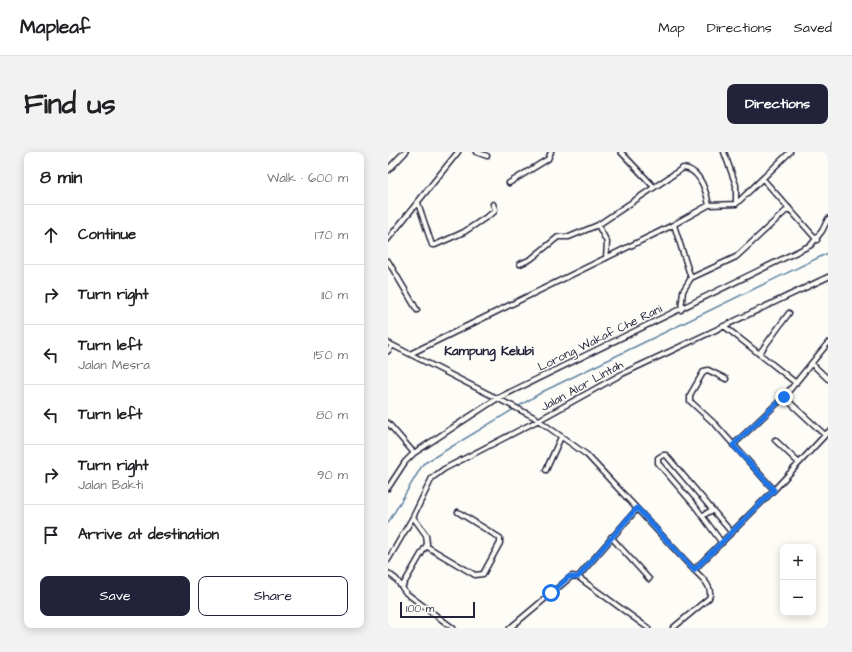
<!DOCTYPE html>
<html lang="en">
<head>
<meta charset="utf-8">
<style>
  :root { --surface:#fff; --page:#f2f2f2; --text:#202124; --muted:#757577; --line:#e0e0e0; --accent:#22223b }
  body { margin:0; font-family:"Architects Daughter",sans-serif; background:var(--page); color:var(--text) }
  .controls { position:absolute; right:12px; bottom:12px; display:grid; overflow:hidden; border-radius:8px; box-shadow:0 2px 10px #0003 }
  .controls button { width:36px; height:36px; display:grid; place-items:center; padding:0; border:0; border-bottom:1px solid var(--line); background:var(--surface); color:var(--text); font:20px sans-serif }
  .scale { position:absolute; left:12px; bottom:10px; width:75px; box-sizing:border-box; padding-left:4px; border:2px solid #22223b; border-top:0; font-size:11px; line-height:14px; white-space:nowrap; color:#22223b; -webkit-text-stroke:3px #fdfcf7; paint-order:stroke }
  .stop { position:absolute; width:12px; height:12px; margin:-9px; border:3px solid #1a73e8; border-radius:50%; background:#fff }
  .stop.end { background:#1a73e8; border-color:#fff; box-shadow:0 1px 4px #0008 }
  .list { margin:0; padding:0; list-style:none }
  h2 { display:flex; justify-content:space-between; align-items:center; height:52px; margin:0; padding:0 16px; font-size:17px }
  h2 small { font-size:13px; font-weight:400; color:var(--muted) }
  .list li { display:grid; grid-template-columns:26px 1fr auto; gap:12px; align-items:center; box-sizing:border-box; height:60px; padding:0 16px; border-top:1px solid var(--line) }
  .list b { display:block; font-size:15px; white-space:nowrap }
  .list p { margin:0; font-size:13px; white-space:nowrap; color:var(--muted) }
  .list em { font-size:13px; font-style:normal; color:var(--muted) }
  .actions { display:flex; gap:8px; padding:12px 16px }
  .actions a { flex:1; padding:9px 0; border:1px solid var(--accent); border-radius:8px; text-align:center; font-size:14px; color:var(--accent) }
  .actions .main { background:var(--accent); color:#fff }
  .icon { flex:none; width:22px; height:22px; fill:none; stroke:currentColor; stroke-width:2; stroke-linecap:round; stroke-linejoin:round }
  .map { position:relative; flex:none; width:440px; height:476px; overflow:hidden; border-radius:8px }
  header { display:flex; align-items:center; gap:24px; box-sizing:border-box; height:56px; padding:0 20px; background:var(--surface); border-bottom:1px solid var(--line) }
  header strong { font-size:19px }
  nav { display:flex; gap:22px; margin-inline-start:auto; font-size:14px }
  .intro { display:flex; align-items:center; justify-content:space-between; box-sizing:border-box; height:96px; padding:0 24px }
  h1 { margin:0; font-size:28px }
  .button { padding:10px 18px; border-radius:8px; background:var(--accent); color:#fff; font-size:14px; font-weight:700 }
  main { display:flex; gap:24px; padding:0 24px }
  aside { flex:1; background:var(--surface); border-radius:8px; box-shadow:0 2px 10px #0003 }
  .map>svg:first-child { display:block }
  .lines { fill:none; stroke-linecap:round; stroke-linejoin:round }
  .stream { stroke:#6184a4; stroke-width:1.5 }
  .minor-casing { stroke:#22223b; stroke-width:7 }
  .tertiary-casing { stroke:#22223b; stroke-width:8 }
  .minor { stroke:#fdfcf7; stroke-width:4 }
  .tertiary { stroke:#fdfcf7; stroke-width:5 }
  .route { stroke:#1a73e8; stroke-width:5 }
  .labels { text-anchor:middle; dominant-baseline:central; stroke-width:3; stroke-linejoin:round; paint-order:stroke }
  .street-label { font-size:12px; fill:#22223b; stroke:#fdfcf7 }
  .neighbourhood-label { font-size:13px; font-weight:bold; fill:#22223b; stroke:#fdfcf7 }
</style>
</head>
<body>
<header>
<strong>Mapleaf</strong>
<nav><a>Map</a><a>Directions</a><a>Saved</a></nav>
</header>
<div class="intro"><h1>Find us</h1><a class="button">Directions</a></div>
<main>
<aside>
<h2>8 min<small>Walk · 600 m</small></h2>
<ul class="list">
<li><svg class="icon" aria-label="ahead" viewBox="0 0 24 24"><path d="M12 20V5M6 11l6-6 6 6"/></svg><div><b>Continue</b></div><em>170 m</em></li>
<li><svg class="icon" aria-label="right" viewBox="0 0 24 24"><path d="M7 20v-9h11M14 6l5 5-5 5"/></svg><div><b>Turn right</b></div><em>110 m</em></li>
<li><svg class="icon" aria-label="left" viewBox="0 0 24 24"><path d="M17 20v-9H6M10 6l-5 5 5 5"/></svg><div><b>Turn left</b><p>Jalan Mesra</p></div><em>150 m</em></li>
<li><svg class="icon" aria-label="left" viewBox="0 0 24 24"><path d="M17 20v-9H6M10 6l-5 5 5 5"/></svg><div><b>Turn left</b></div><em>80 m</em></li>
<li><svg class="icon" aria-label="right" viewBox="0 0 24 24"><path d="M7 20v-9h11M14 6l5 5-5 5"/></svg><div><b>Turn right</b><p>Jalan Bakti</p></div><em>90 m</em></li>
<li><svg class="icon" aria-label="arrive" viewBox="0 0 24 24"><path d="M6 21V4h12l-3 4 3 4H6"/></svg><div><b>Arrive at destination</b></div></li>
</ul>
<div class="actions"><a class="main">Save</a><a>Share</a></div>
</aside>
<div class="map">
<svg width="440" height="476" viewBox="0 0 440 476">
  <rect width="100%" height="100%" fill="#fdfcf7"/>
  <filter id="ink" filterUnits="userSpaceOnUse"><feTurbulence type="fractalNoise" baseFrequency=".025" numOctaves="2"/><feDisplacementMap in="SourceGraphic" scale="8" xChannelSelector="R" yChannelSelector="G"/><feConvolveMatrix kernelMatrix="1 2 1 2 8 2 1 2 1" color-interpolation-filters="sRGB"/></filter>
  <g filter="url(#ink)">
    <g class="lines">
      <!-- stream -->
      <path class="stream" d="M0 371 35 312 156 239 440 101"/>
      <!-- minor casing -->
      <g class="minor-casing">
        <path id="minor" d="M88 0 99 4
          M233 0 265 34
          M336 0 348 33V51
          M375 27 429 88
          M121 31 160 7 163 0
          M30 51 44 93H47L76 80 106 60 107 57 105 52
          M210 73 219 90 218 106
          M286 73 303 126 348 105 401 56
          M0 87 70 0
          M0 109 29 158
          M132 112 143 107 170 85H181L210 73 295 16C312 17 318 38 321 53
          M293 158 295 139 303 126
          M336 174 408 231
          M0 191 146 265 199 303 306 418
          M0 199 4 194
          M22 202 283 74 321 53 348 52 402 0
          M371 202 401 161
          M424 212 440 227
          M338 227 320 218 316 219 302 243V249L328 273 386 338
          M396 245 437 283
          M0 271 26 301
          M387 288 411 311
          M345 293 396 245 440 191
          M158 318 173 285
          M0 336 17 310 26 301 110 246 423 93 434 79 440 67
          M314 364 324 358
          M223 385 261 427
          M334 391 307 354 270 311V306L275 303H278L344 381
          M38 394 87 423 95 422 112 391V386L70 360
          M0 408 25 365 44 326 56 317 151 268 234 222 440 125
          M0 421 8 427 18 441 65 476
          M190 425 249 357
          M14 435 39 392 38 383 25 365
          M122 476 184 424 190 425 260 476
          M285 476 321 446C326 435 313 425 306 418L386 338 440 280"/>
      </g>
      <!-- tertiary casing -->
      <g class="tertiary-casing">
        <path id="tertiary" d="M0 18 17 0"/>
      </g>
      <!-- minor -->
      <use href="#minor" class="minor"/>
      <!-- tertiary -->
      <use href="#tertiary" class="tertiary"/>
    </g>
  </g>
  <g class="lines" filter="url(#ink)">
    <!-- route -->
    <path class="route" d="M163 441 181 425H190L249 356 306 418 386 338 345 293 396 245"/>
  </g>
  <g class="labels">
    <!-- street labels -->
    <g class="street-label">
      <text transform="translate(212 186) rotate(-26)">Lorong Wakaf Che Rani</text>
      <text transform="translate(194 234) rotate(-29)">Jalan Alor Lintah</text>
    </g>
    <!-- neighbourhood labels -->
    <g class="neighbourhood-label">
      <text x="101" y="199">Kampung Kelubi</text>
    </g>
  </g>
</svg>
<div class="controls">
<button>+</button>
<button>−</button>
</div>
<div class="scale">100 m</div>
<div class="stop" style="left:163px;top:441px"></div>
<div class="stop end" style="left:396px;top:245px"></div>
</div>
</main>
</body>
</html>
